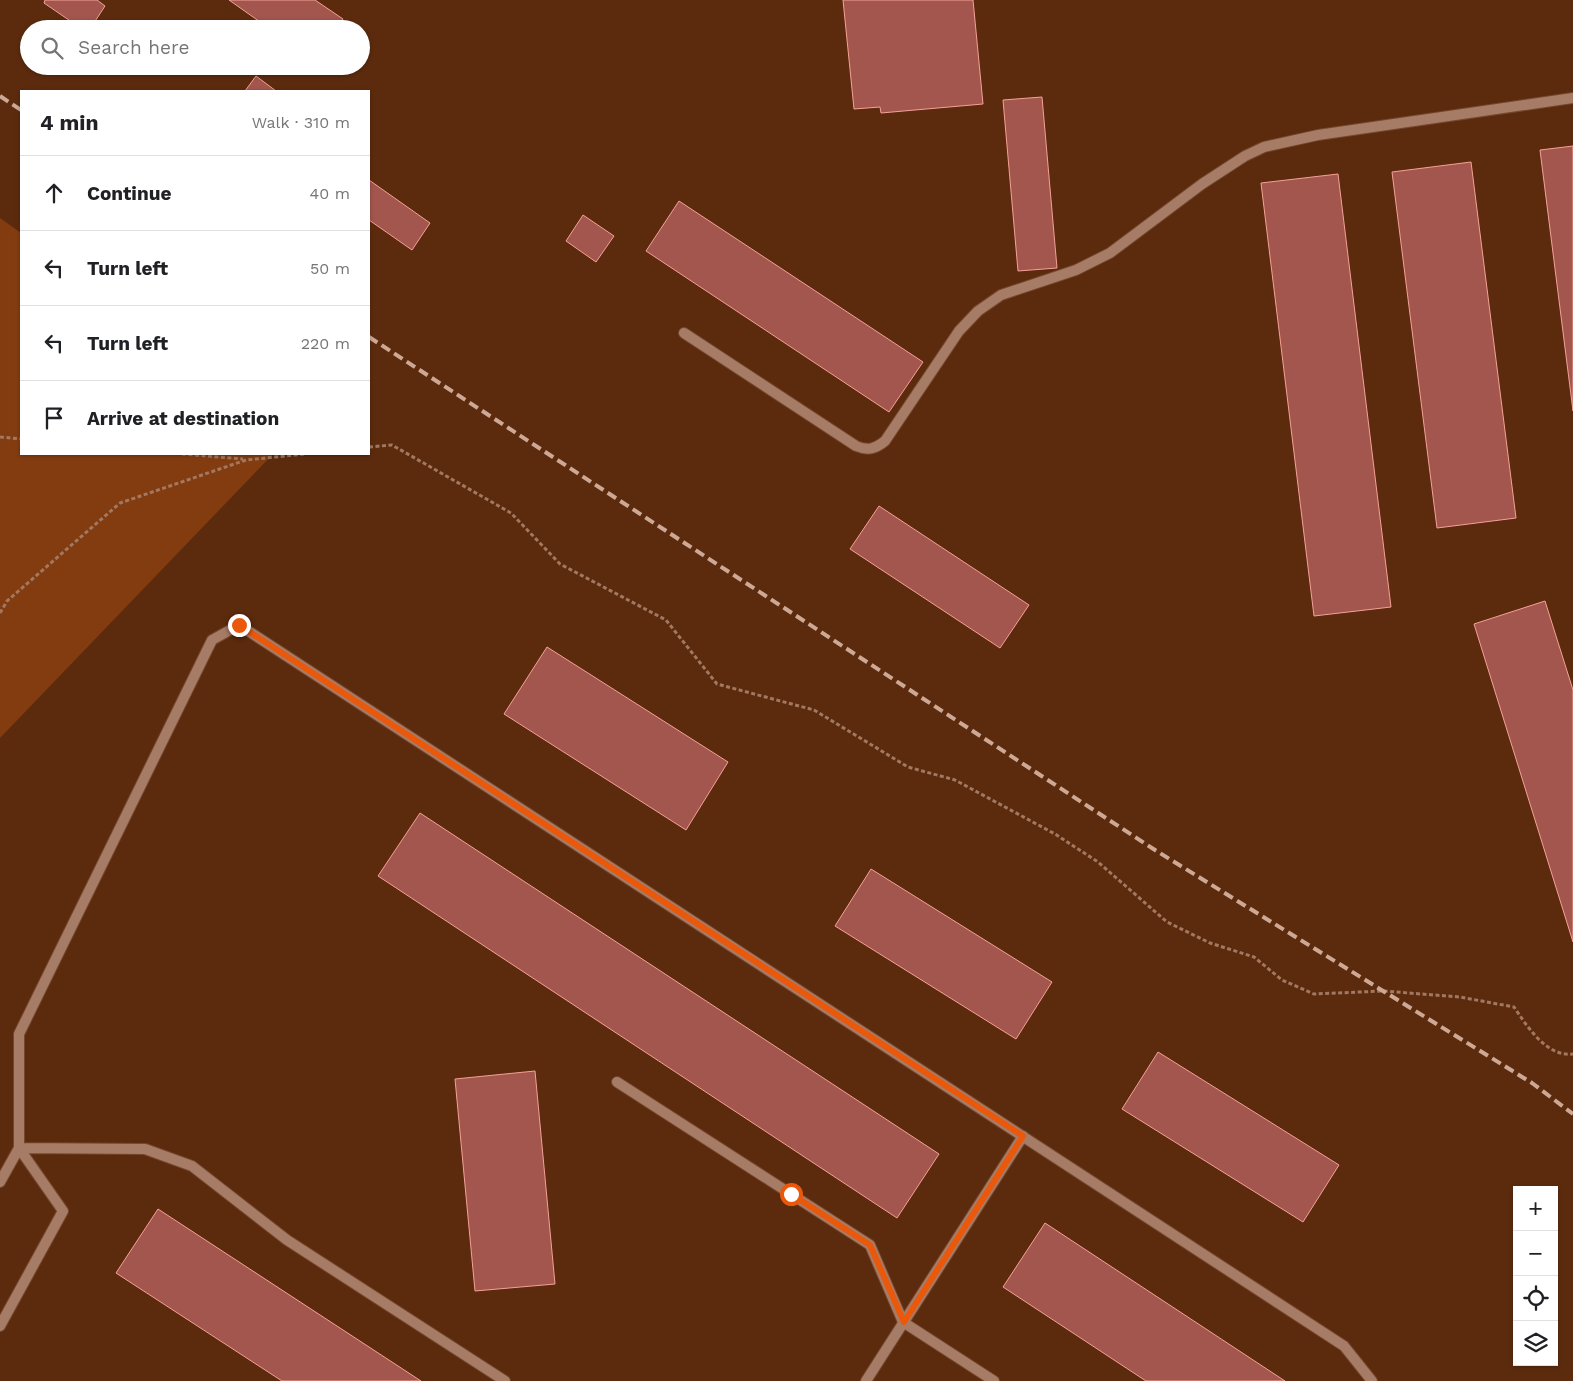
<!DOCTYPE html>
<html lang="en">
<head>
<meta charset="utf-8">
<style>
  :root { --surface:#fff; --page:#f6f6f6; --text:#202124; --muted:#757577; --line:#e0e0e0 }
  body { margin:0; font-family:"Work Sans",sans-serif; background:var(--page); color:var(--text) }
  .controls { position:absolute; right:15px; bottom:15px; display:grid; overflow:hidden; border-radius:0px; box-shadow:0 1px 4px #0004 }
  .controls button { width:45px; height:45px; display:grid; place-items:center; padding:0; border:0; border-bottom:1px solid var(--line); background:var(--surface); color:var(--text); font:25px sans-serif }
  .stop { position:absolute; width:15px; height:15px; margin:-11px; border:4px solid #ea580c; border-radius:50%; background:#fff }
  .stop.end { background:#ea580c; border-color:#fff; box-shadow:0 1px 5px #0008 }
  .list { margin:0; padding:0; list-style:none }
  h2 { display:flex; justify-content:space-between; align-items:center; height:65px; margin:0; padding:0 20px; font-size:21px }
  h2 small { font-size:16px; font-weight:400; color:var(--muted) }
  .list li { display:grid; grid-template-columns:32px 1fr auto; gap:15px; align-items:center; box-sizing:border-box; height:75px; padding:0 20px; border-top:1px solid var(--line) }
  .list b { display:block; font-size:19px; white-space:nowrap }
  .list em { font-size:16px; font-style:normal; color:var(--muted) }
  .icon { flex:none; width:28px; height:28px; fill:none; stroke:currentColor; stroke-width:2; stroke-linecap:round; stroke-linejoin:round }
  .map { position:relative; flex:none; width:1573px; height:1381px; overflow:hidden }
  .search { position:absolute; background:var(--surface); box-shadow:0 1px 4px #0004; left:20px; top:20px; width:350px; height:55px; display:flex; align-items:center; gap:12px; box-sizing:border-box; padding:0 18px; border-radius:28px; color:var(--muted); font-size:19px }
  .panel { position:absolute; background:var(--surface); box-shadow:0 1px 4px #0004; left:20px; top:90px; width:350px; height:365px; border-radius:0px }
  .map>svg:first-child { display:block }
  .green { fill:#833c10 }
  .building { fill:#a3564e; stroke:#f6a197 }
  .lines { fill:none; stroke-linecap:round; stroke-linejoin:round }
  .service-casing { stroke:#75472c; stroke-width:12 }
  .path { stroke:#a27861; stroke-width:3; stroke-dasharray:4 2.5; stroke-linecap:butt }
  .service { stroke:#a77c67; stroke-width:10 }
  .rail { stroke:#cda995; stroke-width:4; stroke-dasharray:10 5; stroke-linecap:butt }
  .route { stroke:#ea580c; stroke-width:6 }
</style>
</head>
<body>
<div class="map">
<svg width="1573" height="1381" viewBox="0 0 1573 1381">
  <rect width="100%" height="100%" fill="#5c2b0e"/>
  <!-- green -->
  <path class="green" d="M0 218 21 233V454H273L0 738Z"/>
  <!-- building -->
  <path class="building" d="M45 0H97L105 6 90 29H82L44 3Z
    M229 0H315L343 19 336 29H270Z
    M843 0H973L983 104 881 113 880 107 854 109Z
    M256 76 276 91H245Z
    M1042 97 1057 268 1018 271 1003 100Z
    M1573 146V411L1540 150Z
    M1471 162 1516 518 1437 528 1392 172Z
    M1338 174 1391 607 1314 616 1261 183Z
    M369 180 430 223 412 250 369 220Z
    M679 201 923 362 889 412 646 251Z
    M583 215 614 236 596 262 566 241Z
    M879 506 1029 605 1000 648 850 549Z
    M1545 601 1573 690V942L1474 624Z
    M547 647 728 762 686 830 504 714Z
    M420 813 939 1154 897 1218 378 876Z
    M871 869 1052 982 1016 1039 835 926Z
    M1158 1052 1339 1165 1303 1222 1122 1109Z
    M535 1071 555 1284 475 1291 455 1079Z
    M158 1209 421 1381H282L116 1273Z
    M1045 1223 1285 1381H1146L1003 1287Z"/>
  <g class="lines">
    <!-- service casing -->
    <g class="service-casing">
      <path id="service" d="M684 333 856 446C868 451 875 449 885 441L959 331 978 311 1001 295 1076 270 1110 253 1202 184 1245 156 1264 147 1318 135 1573 98
        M617 1082 870 1245 903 1322 994 1381
        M0 1182 19 1148 145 1149 192 1166 287 1240 505 1381
        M0 1326 63 1211 19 1148V1034L212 640 239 625 1344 1346 1372 1381
        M866 1381 1023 1136"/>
    </g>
    <!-- path -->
    <path class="path" d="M0 437 21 439
      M369 447 392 445 511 513 560 564 666 620 717 684 814 710 908 767 955 780 1055 834 1098 862 1167 922 1210 943 1254 957 1282 980 1314 994 1383 991 1460 997 1514 1007C1527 1026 1546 1057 1573 1054
      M182 454 243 459
      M0 613 7 601 120 503 246 460 304 454"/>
    <!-- service -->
    <use href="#service" class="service"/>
    <!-- rail -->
    <path class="rail" d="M0 96 21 110
      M369 337 1155 850 1532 1083 1573 1114"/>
  </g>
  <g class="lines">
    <!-- route -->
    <path class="route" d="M239 625 1023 1136 904 1322 870 1245 791 1194"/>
  </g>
</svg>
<div class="controls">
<button>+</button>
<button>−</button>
<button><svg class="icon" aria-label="locate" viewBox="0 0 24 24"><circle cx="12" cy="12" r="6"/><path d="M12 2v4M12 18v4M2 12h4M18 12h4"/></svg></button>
<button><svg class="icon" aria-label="layers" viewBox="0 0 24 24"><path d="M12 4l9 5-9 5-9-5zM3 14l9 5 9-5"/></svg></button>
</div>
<div class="stop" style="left:791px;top:1194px"></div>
<div class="stop end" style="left:239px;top:625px"></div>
<div class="search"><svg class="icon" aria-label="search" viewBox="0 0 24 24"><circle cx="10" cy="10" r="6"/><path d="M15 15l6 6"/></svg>Search here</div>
<section class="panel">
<h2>4 min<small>Walk · 310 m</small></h2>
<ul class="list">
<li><svg class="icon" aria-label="ahead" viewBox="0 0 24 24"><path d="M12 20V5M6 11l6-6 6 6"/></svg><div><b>Continue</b></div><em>40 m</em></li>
<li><svg class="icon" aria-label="left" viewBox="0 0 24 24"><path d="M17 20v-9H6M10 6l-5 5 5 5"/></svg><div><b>Turn left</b></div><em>50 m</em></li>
<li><svg class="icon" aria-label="left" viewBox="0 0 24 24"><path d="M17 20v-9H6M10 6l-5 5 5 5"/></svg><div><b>Turn left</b></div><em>220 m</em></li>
<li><svg class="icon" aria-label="arrive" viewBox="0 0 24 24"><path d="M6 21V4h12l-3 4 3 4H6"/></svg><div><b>Arrive at destination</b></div></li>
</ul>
</section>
</div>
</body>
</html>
